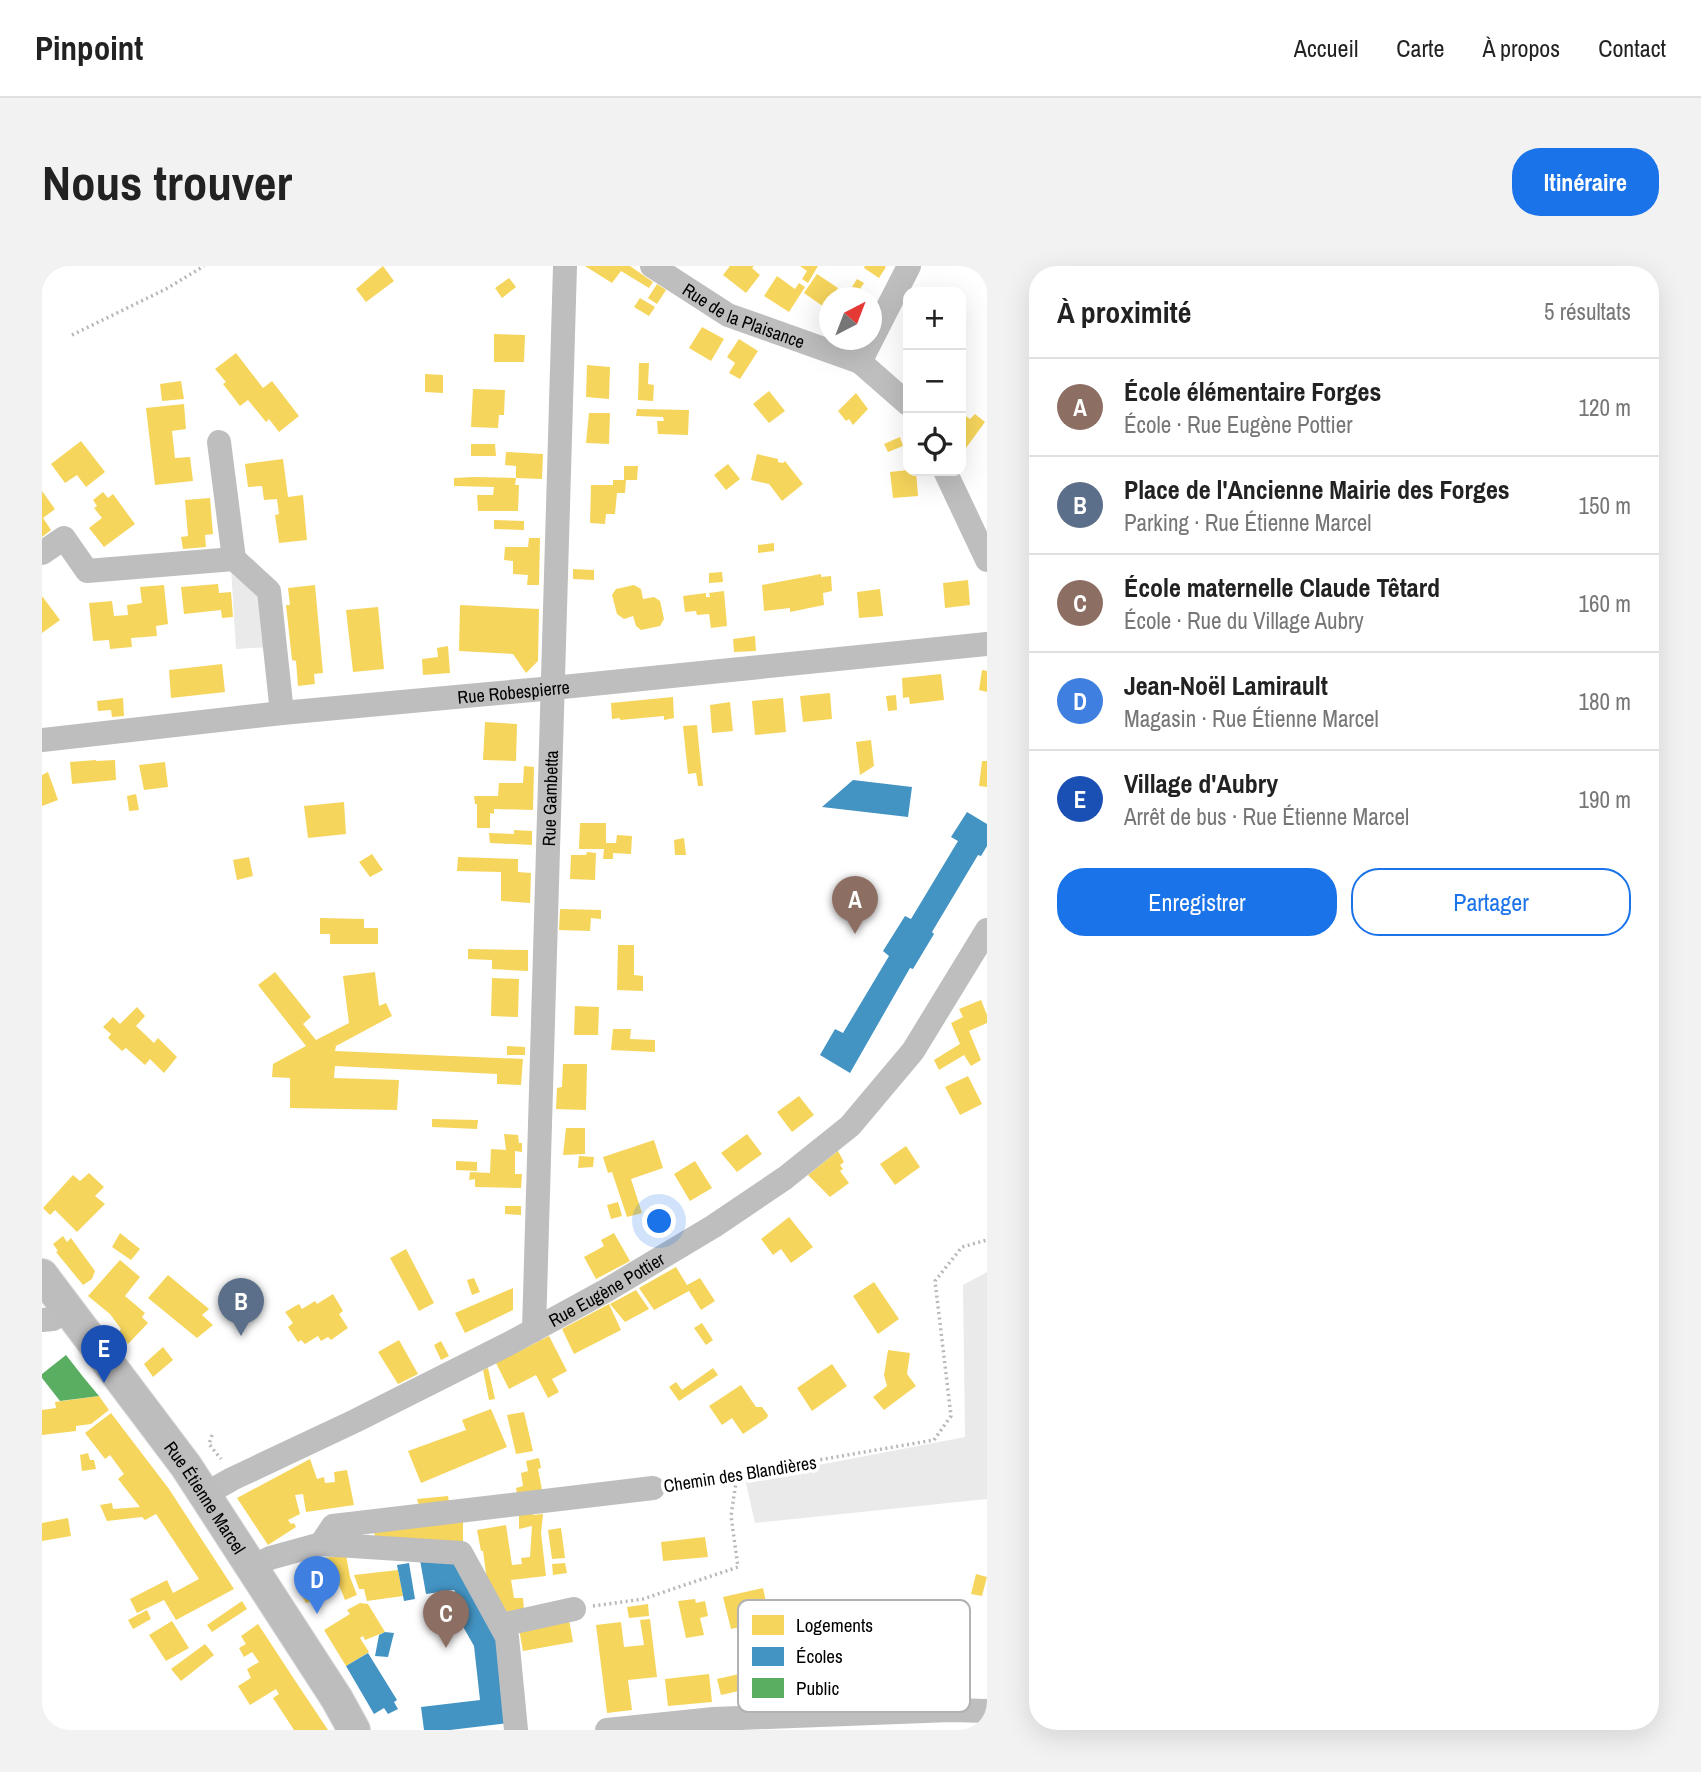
<!DOCTYPE html>
<html lang="fr">
<head>
<meta charset="utf-8">
<style>
  :root { --surface:#fff; --page:#f2f2f2; --text:#222; --muted:#767676; --line:#e0e0e0; --accent:#1a73e8 }
  body { margin:0; font-family:"Archivo Narrow",sans-serif; background:var(--page); color:var(--text) }
  .controls { position:absolute; right:21px; top:21px; display:grid; overflow:hidden; border-radius:14px; box-shadow:0 7px 28px #0002 }
  .controls button { width:63px; height:63px; display:grid; place-items:center; padding:0; border:0; border-bottom:2px solid var(--line); background:var(--surface); color:var(--text); font:35px sans-serif }
  .compass { position:absolute; left:777px; top:21px; width:63px; height:63px; border-radius:50%; background:var(--surface); box-shadow:0 7px 28px #0002; rotate:42deg }
  .you { position:absolute; left:618px; top:956px; width:24px; height:24px; margin:-18px; border:5px solid #fff; border-radius:50%; background:#1a73e8; box-shadow:0 0 0 10px #1a73e833 }
  .badge { display:grid; place-items:center; width:46px; height:46px; border-radius:50%; background:var(--accent); color:#fff; font-size:23px; font-weight:700 }
  .pin { position:absolute; translate:-50% -58px; filter:drop-shadow(0 2px 4px #0008) }
  .pin::after { content:''; position:absolute; top:37px; width:24px; height:21px; background:inherit; clip-path:polygon(0 0,100% 0,50% 100%) }
  .list { margin:0; padding:0; list-style:none }
  h2 { display:flex; justify-content:space-between; align-items:center; height:91px; margin:0; padding:0 28px; font-size:30px }
  h2 small { font-size:23px; font-weight:400; color:var(--muted) }
  .list li { display:grid; grid-template-columns:46px 1fr auto; gap:21px; align-items:center; box-sizing:border-box; height:98px; padding:0 28px; border-top:2px solid var(--line) }
  .list b { display:block; font-size:26px; white-space:nowrap }
  .list p { margin:0; font-size:23px; white-space:nowrap; color:var(--muted) }
  .list em { font-size:23px; font-style:normal; color:var(--muted) }
  .actions { display:flex; gap:14px; padding:21px 28px }
  .actions a { flex:1; padding:16px 0; border:2px solid var(--accent); border-radius:28px; text-align:center; font-size:24px; color:var(--accent) }
  .actions .main { background:var(--accent); color:#fff }
  .icon { flex:none; width:38px; height:38px; fill:none; stroke:currentColor; stroke-width:2; stroke-linecap:round; stroke-linejoin:round }
  .map { position:relative; flex:none; width:945px; height:1464px; overflow:hidden; border-radius:28px }
  header { display:flex; align-items:center; gap:42px; box-sizing:border-box; height:98px; padding:0 35px; background:var(--surface); border-bottom:2px solid var(--line) }
  header strong { font-size:33px }
  nav { display:flex; gap:38px; margin-inline-start:auto; font-size:24px }
  .intro { display:flex; align-items:center; justify-content:space-between; box-sizing:border-box; height:168px; padding:0 42px }
  h1 { margin:0; font-size:49px }
  .button { padding:18px 32px; border-radius:28px; background:var(--accent); color:#fff; font-size:24px; font-weight:700 }
  main { display:flex; gap:42px; padding:0 42px }
  aside { flex:1; background:var(--surface); border-radius:28px; box-shadow:0 7px 28px #0002 }
  .map>svg:first-child { display:block }
  .green { fill:#eaeaea }
  .homes { fill:#f6d55c }
  .schools { fill:#4393c3 }
  .public { fill:#5aae61 }
  .lines { fill:none; stroke-linecap:round; stroke-linejoin:round }
  .major-casing { stroke:#dbdbdb; stroke-width:34 }
  .path { stroke:#b8b8b8; stroke-width:3.5; stroke-dasharray:2 3.5; stroke-linecap:butt }
  .minor { stroke:#bebebe; stroke-width:24 }
  .major { stroke:#bdbdbd; stroke-width:32 }
  .labels { text-anchor:middle; dominant-baseline:central; stroke-width:7; stroke-linejoin:round; paint-order:stroke }
  .street-label { font-size:18px; fill:#000; stroke:#fff }
  .key { fill:#fff; stroke:#b2b2b2; stroke-width:2 }
  .key-label { font-size:19px; fill:#000 }
</style>
</head>
<body>
<header>
<strong>Pinpoint</strong>
<nav><a>Accueil</a><a>Carte</a><a>À propos</a><a>Contact</a></nav>
</header>
<div class="intro"><h1>Nous trouver</h1><a class="button">Itinéraire</a></div>
<main>
<div class="map">
<svg width="945" height="1464" viewBox="0 0 945 1464">
  <rect width="100%" height="100%" fill="#fff"/>
  <!-- green -->
  <path class="green" d="M189 301 220 324 227 381 194 383Z
    M945 1006V1233L713 1257 703 1213 923 1171 921 1019Z"/>
  <!-- homes -->
  <path class="homes" d="M341 0 352 15 324 36 314 23Z
    M543 0H588L611 16 607 22 579 5 570 17Z
    M688 0H712L710 2 718 9 704 27 681 9Z
    M758 0H776L766 17 760 13 765 5Z
    M823 0H842L844 1 837 12 822 2Z
    M775 8 796 22 782 41 762 27Z
    M735 10 753 23 757 17 763 21 747 46 722 30Z
    M467 12 474 21 460 32 453 22Z
    M815 13 822 17 812 32H803Z
    M615 18 624 24 615 38 606 32Z
    M598 32 613 41 607 50 592 41Z
    M660 61 682 73 669 95 647 82Z
    M452 68 483 69 482 96H452Z
    M697 73 716 85 698 113 687 107 693 97 685 91Z
    M194 87 221 122 230 115 257 150 237 166 227 153 224 156 206 134 198 140 181 118 184 116 173 103Z
    M597 97H607L606 118 612 119 611 135 596 134Z
    M545 99 568 101 567 133 544 131Z
    M383 108 401 109V127L383 126Z
    M139 115 142 133 120 135 118 118Z
    M431 123 463 124 462 149H457L456 162 429 161Z
    M727 125 743 145 727 157 711 138Z
    M814 127 826 143 811 159 807 153 804 155 796 145Z
    M142 138 144 163 130 165 133 192 148 191 151 215 113 219 104 142Z
    M595 143 647 144 646 169 616 168 615 155H622L621 151 594 150Z
    M547 147H568L567 178 544 177Z
    M921 148 928 153 933 148 943 156 924 182 919 178V151Z
    M858 171 861 180 846 186 842 178Z
    M39 175 63 206 44 221 35 209 23 217 9 198Z
    M429 178H453L454 190H429Z
    M464 186 501 188 500 213 474 212V200L463 199Z
    M715 188 736 193V196L741 197 743 195 761 218 740 235 727 218 709 214Z
    M241 193 246 231 261 229 265 274 237 277 233 249 237 248 235 233 222 234 220 220 206 221 203 198Z
    M686 198 698 213 684 224 672 209Z
    M582 200H596L595 214H582Z
    M866 204 874 205 876 230 851 232 848 206Z
    M432 211 474 212 473 219H477L476 245H436L435 229H451L452 221 412 220V212Z
    M571 214H584L583 227H575L573 248H564L563 258 548 257 549 219H571Z
    M0 225 13 243 1 252 9 264 0 271Z
    M61 226 66 232 71 228 93 258 62 281 47 262 60 252 52 242 55 240 51 234Z
    M168 232 171 268 163 269 164 281 141 283 139 271 146 270 143 234Z
    M452 254 482 255V264L452 263Z
    M487 272H498L497 319H485L486 309 471 308V295L462 294 463 281H486Z
    M732 277V285L716 287V279Z
    M531 303 552 304V314L531 313Z
    M680 306 681 316 667 317V307Z
    M779 308V311L789 310 790 325 781 327 782 339 748 346V342L722 345 720 319Z
    M926 314 928 339 903 342 901 317Z
    M176 318 177 327 189 326 191 351 180 352 179 344 142 348 139 321Z
    M122 319 126 358 114 360 115 370 89 372 90 381 68 383 67 374 51 375 47 337 70 335 72 350 86 349 85 339 100 337 98 321Z
    M273 319 281 407 272 408 273 418 256 420 254 395 250 394 244 339H248L246 322Z
    M592 319 599 323 601 333 612 331 618 335 622 353 618 360 599 364 594 360 591 350 582 353 575 348 570 329 574 323Z
    M838 323 841 350 817 352 815 326Z
    M682 325 685 360 669 362 667 348 655 349 654 345 643 346 641 330 664 327V331H668L667 327Z
    M0 330 18 354 0 367Z
    M418 339 497 343 496 395 484 407 471 388 417 385Z
    M336 341 342 403 311 406 304 344Z
    M713 370 714 385 692 386 691 373Z
    M406 380 408 407 381 409 380 393 396 391 395 382Z
    M180 398 183 426 129 432 127 404Z
    M940 404 945 405V426L937 424Z
    M899 408 902 434 868 438 867 431 861 432 860 412Z
    M788 427 790 453 761 456 758 430Z
    M854 429 855 444 846 445 844 430Z
    M631 431 632 452 622 454V450L578 454V452L570 453 569 437Z
    M81 432 82 450 70 451 69 444 56 445 55 435Z
    M741 432 744 466 713 469 710 435Z
    M688 436 691 465 670 467 668 439Z
    M443 456 475 458 474 495 441 494Z
    M655 459 657 481 661 520H656L654 507 646 508 641 460Z
    M829 474 832 500 818 509 814 476Z
    M54 494V495L73 494 74 514 30 518 28 496Z
    M940 495H945V521L937 520Z
    M123 496 126 521 102 524 97 499Z
    M482 500 492 501 491 544 452 543V548L448 547V562H435V538H433L432 530H456L457 517H481Z
    M6 506 16 534 0 540V509Z
    M94 528 97 544 87 545 85 530Z
    M302 536 304 568 266 572 262 540Z
    M538 557H564V577H574L575 569 590 570 589 588 571 587V593H561L562 583H537Z
    M472 564 490 565V579L448 577 447 567 472 568Z
    M642 572 644 589H633L632 574Z
    M545 586 554 587 553 614 528 613 529 589H544Z
    M330 588 341 604 328 611 317 596Z
    M207 591 211 610 195 614 191 594Z
    M416 591 476 593V606L489 607 488 637 459 635V606L415 605Z
    M518 643 559 644V653L549 652 548 665 517 664Z
    M278 652 322 653V662H336V678H288V668H278Z
    M576 679H592V709L601 710V725L575 724Z
    M426 683 486 684V705L450 703V694L426 693Z
    M233 706 269 751 261 758 274 774 307 757 301 710 333 706 337 740 344 737 350 750 294 780 293 785 481 793 479 819 455 818V808L293 800 292 812 357 814 355 844 248 842V812L230 811 231 798 264 780 216 719Z
    M450 712 477 713 476 751 449 750Z
    M939 734 945 749V757L927 765 939 794 929 800 922 789 897 804 892 794 918 778 909 757 921 751 917 743Z
    M533 740 557 741 556 769H532Z
    M95 741 103 750 94 760 112 777 116 772 135 791 122 807 108 793 103 799 84 782 80 785 66 772 69 768 61 761 71 751 78 758Z
    M571 763H589L588 773 613 774V786L569 784Z
    M465 780 483 781V789H465Z
    M521 798H545L544 844 514 843 515 822 520 821Z
    M926 810 940 838 918 849 903 821Z
    M757 830 772 849 750 866 735 846Z
    M390 853 436 854 435 863 390 861Z
    M524 862H543V888L521 889Z
    M462 868 476 869 477 877H480V886L473 885V908H480L479 922 433 921V913L427 914 428 906 448 907 449 883 464 884Z
    M705 868 720 888 695 906 679 887Z
    M612 874 621 902 589 913 600 947 585 951 570 906 566 907 561 891Z
    M864 880 878 901 853 919 838 898Z
    M796 885 802 896 798 899 801 903 798 905 807 917 788 931 766 909Z
    M537 890 552 891 551 901 536 902Z
    M414 895 435 896V905L414 904Z
    M653 895 670 922 648 935 632 908Z
    M47 907 62 921 53 930 63 938 35 966 13 944 8 949 1 942 31 909 38 915Z
    M576 936 580 950 569 953 565 939Z
    M463 940H479V949L463 948Z
    M747 951 771 981 749 997 739 983 731 989 719 973Z
    M78 967 98 983 89 994 70 981Z
    M572 967 588 995 554 1013 542 991 562 980 559 974Z
    M21 970 25 976 29 972 53 1005 50 1013 41 1019 14 986 16 985 11 978Z
    M364 983 392 1037 377 1045 348 992Z
    M78 994 98 1011 83 1030 103 1047 100 1051 106 1057 86 1078 77 1066 79 1063 68 1048 46 1030Z
    M634 1001 645 1019 658 1012 673 1035 659 1044 647 1025 612 1044 597 1022Z
    M126 1009 167 1043 160 1049 171 1059 155 1072 106 1032Z
    M432 1012 438 1026 430 1029 425 1014Z
    M832 1016 857 1053 836 1068 811 1030Z
    M471 1022V1044L423 1067 413 1047Z
    M594 1024 607 1043 583 1056 568 1038Z
    M291 1028 301 1045 297 1048 306 1062 289 1074 286 1071 279 1075 276 1070 263 1078 259 1074 256 1076 246 1061 251 1057 243 1046 257 1038 260 1043 273 1035 275 1038Z
    M567 1038 579 1064 532 1088 520 1063Z
    M660 1057 671 1074 664 1079 652 1062Z
    M507 1070 525 1105 510 1113 517 1126 506 1132 494 1109 467 1123 454 1097Z
    M357 1074 376 1108 356 1118 336 1086Z
    M399 1075 407 1090 399 1094 392 1079Z
    M121 1081 131 1094 111 1111 102 1098Z
    M846 1084 868 1087 865 1108 874 1120 842 1144 831 1131 845 1120 842 1109Z
    M790 1098 805 1120 770 1145 755 1122Z
    M446 1102 453 1133 447 1134 441 1104Z
    M671 1102 676 1109 637 1135 627 1121 634 1116 640 1124Z
    M699 1119 714 1141H720L726 1149 725 1152 701 1168 690 1152 680 1159 667 1140Z
    M57 1130 67 1144 49 1158 34 1160V1165L0 1169V1144L14 1142 13 1136Z
    M449 1143 465 1181 379 1217 366 1185 424 1164 420 1154Z
    M482 1146 491 1185 474 1188 465 1149Z
    M69 1147 127 1223 192 1323 134 1354 122 1334 95 1347 88 1333 125 1314 131 1327 157 1313 114 1248 103 1254 100 1251 65 1255 58 1239 70 1237 71 1243 98 1241 76 1213 82 1208 68 1189 63 1193 43 1167Z
    M46 1187 48 1194H52L54 1203 40 1205 38 1189Z
    M497 1192 499 1202 496 1203 501 1229 476 1233 474 1222 481 1220 479 1207 486 1205 484 1195Z
    M268 1193 275 1213 282 1211 283 1217 293 1216 292 1206 305 1204 312 1239 264 1246 261 1228 253 1229 258 1248 246 1254 249 1258 252 1257 254 1261 226 1279 195 1232Z
    M406 1230 408 1242 379 1246 375 1233Z
    M491 1241V1249L501 1248 499 1267 504 1310 469 1314 472 1332H481L482 1344 454 1346 448 1337 441 1285H439L435 1264 464 1259 470 1299 480 1298 479 1292 488 1291 490 1260 477 1263V1243Z
    M421 1251V1279L334 1275 332 1266Z
    M26 1252 29 1270 0 1275V1257Z
    M519 1262 523 1292 510 1293 506 1264Z
    M663 1271 666 1291 621 1295 619 1276Z
    M304 1289 308 1311 315 1329 303 1334 295 1314 287 1316 289 1330 264 1337 258 1327 264 1321 277 1318 273 1293Z
    M523 1297 525 1307 511 1309 510 1298Z
    M356 1304 361 1330 325 1335 322 1323H317L312 1309Z
    M934 1308 945 1311 940 1330 929 1328Z
    M721 1322 728 1354 689 1363 681 1331Z
    M653 1333 654 1337 663 1335 666 1350 658 1352 662 1369 644 1372 636 1335Z
    M200 1335 205 1343 170 1366 165 1359Z
    M318 1337 326 1338 343 1366 323 1374 321 1370 318 1372 327 1386 304 1400 282 1364 308 1348 305 1344Z
    M606 1338 607 1350 587 1352 585 1341Z
    M901 1342 904 1349 913 1346 914 1350 923 1347 928 1362 901 1370 893 1345Z
    M105 1344 109 1353 91 1363 86 1354Z
    M608 1353 615 1411 586 1414 590 1444 565 1447 554 1359 579 1356 582 1381 602 1379 598 1354Z
    M527 1354 531 1376 481 1385 477 1363Z
    M130 1355 147 1382 124 1395 107 1369Z
    M216 1358 254 1416 286 1464H252L231 1432 237 1428 234 1423 208 1439 196 1420 209 1412 205 1403 217 1396 210 1386 202 1391 197 1382 204 1378 199 1370Z
    M163 1378 172 1389 139 1415 129 1403Z
    M667 1408 670 1436 626 1440 623 1413Z
    M697 1408 701 1424 679 1429 675 1413Z"/>
  <!-- schools -->
  <path class="schools" d="M811 514 870 521 866 551 780 541Z
    M925 546 945 558V580L939 590 936 589 890 666 892 668 871 703 868 702 808 807 778 789 793 763 801 767 847 690 841 685 863 650 869 653 916 575 909 571Z
    M378 1294 409 1295 416 1301 456 1374 467 1457 408 1464H382L379 1441 438 1434 432 1380 415 1350 418 1349 413 1341 420 1337 412 1324 384 1328Z
    M367 1297 373 1333 362 1335 355 1299Z
    M343 1366 352 1367 346 1391 333 1390 337 1369Z
    M326 1387 355 1434 352 1436 356 1443 346 1448 342 1442 332 1448 304 1400Z"/>
  <!-- public -->
  <path class="public" d="M24 1089 42 1112 57 1130 18 1135 0 1112V1108Z"/>
  <g class="lines">
    <!-- major casing -->
    <g class="major-casing">
      <g id="major">
        <path id="s5" d="M0 1009 144 1200 295 1433 312 1464"/>
      </g>
    </g>
    <!-- path -->
    <path class="path" d="M30 69 124 23 162 0
      M170 1169 167 1178 179 1193
      M632 1219 892 1174 909 1150 893 1015 920 981 945 974
      M551 1340 601 1333 696 1301 689 1250 695 1209"/>
    <!-- minor -->
    <g class="minor">
      <path id="s1" d="M610 0 686 49 818 96 866 138"/>
      <path d="M818 96 867 0"/>
      <path d="M177 176 192 293"/>
      <path d="M903 205 945 294"/>
      <path d="M0 287 22 272 45 305 192 293 227 325 240 447"/>
      <path id="s2" d="M0 474 240 447 511 422 945 378"/>
      <path d="M0 1054 11 1053 25 1042"/>
      <path id="s3" d="M492 1064 523 0"/>
      <path id="s4" d="M162 1229 190 1213 313 1155 468 1077 565 1024 672 960 743 912 808 860 871 785 945 664"/>
      <path d="M279 1278 291 1260 611 1222"/>
      <path d="M209 1302 228 1292 279 1278 419 1287 465 1371 474 1464"/>
      <path d="M459 1359 532 1343"/>
      <path d="M565 1464 672 1453 909 1444 945 1445"/>
    </g>
    <!-- major -->
    <use href="#major" class="major"/>
  </g>
  <g class="labels">
    <!-- street labels -->
    <g class="street-label">
      <text stroke="none"><textPath href="#s1" startOffset="105">Rue de la Plaisance</textPath></text>
      <text stroke="none"><textPath href="#s2" startOffset="474">Rue Robespierre</textPath></text>
      <text stroke="none"><textPath href="#s3" startOffset="532">Rue Gambetta</textPath></text>
      <text stroke="none"><textPath href="#s4" startOffset="452">Rue Eugène Pottier</textPath></text>
      <text transform="translate(698 1208) rotate(-9)">Chemin des Blandières</text>
      <text stroke="none"><textPath href="#s5" startOffset="276">Rue Étienne Marcel</textPath></text>
    </g>
  </g>
  <!-- legend -->
  <rect x="696" y="1334" width="232" height="112" rx="10" class="key"/>
  <rect x="710" y="1349" width="32" height="20" fill="#f6d55c"/>
  <rect x="710" y="1381" width="32" height="19" fill="#4393c3"/>
  <rect x="710" y="1412" width="32" height="20" fill="#5aae61"/>
  <g class="key-label">
    <text x="754" y="1366">Logements</text>
    <text x="754" y="1397">Écoles</text>
    <text x="754" y="1429">Public</text>
  </g>
</svg>
<div class="controls">
<button>+</button>
<button>−</button>
<button><svg class="icon" aria-label="locate" viewBox="0 0 24 24"><circle cx="12" cy="12" r="6"/><path d="M12 2v4M12 18v4M2 12h4M18 12h4"/></svg></button>
</div>
<svg class="compass" viewBox="-18 -18 36 36"><path d="M0-13l5 13h-10z" fill="#e53935"/><path d="M0 13l5-13h-10z" fill="#767676"/></svg>
<div class="you"></div>
<div class="pin badge" style="left:813px;top:668px;background:#8d6e63">A</div>
<div class="pin badge" style="left:199px;top:1070px;background:#5c6f8a">B</div>
<div class="pin badge" style="left:404px;top:1382px;background:#8d6e63">C</div>
<div class="pin badge" style="left:275px;top:1348px;background:#3f7fe0">D</div>
<div class="pin badge" style="left:62px;top:1117px;background:#1a4fb4">E</div>
</div>
<aside>
<h2>À proximité<small>5 résultats</small></h2>
<ul class="list">
<li><span class="badge" style="background:#8d6e63">A</span><div><b>École élémentaire Forges</b><p>École · Rue Eugène Pottier</p></div><em>120 m</em></li>
<li><span class="badge" style="background:#5c6f8a">B</span><div><b>Place de l'Ancienne Mairie des Forges</b><p>Parking · Rue Étienne Marcel</p></div><em>150 m</em></li>
<li><span class="badge" style="background:#8d6e63">C</span><div><b>École maternelle Claude Têtard</b><p>École · Rue du Village Aubry</p></div><em>160 m</em></li>
<li><span class="badge" style="background:#3f7fe0">D</span><div><b>Jean-Noël Lamirault</b><p>Magasin · Rue Étienne Marcel</p></div><em>180 m</em></li>
<li><span class="badge" style="background:#1a4fb4">E</span><div><b>Village d'Aubry</b><p>Arrêt de bus · Rue Étienne Marcel</p></div><em>190 m</em></li>
</ul>
<div class="actions"><a class="main">Enregistrer</a><a>Partager</a></div>
</aside>
</main>
</body>
</html>
